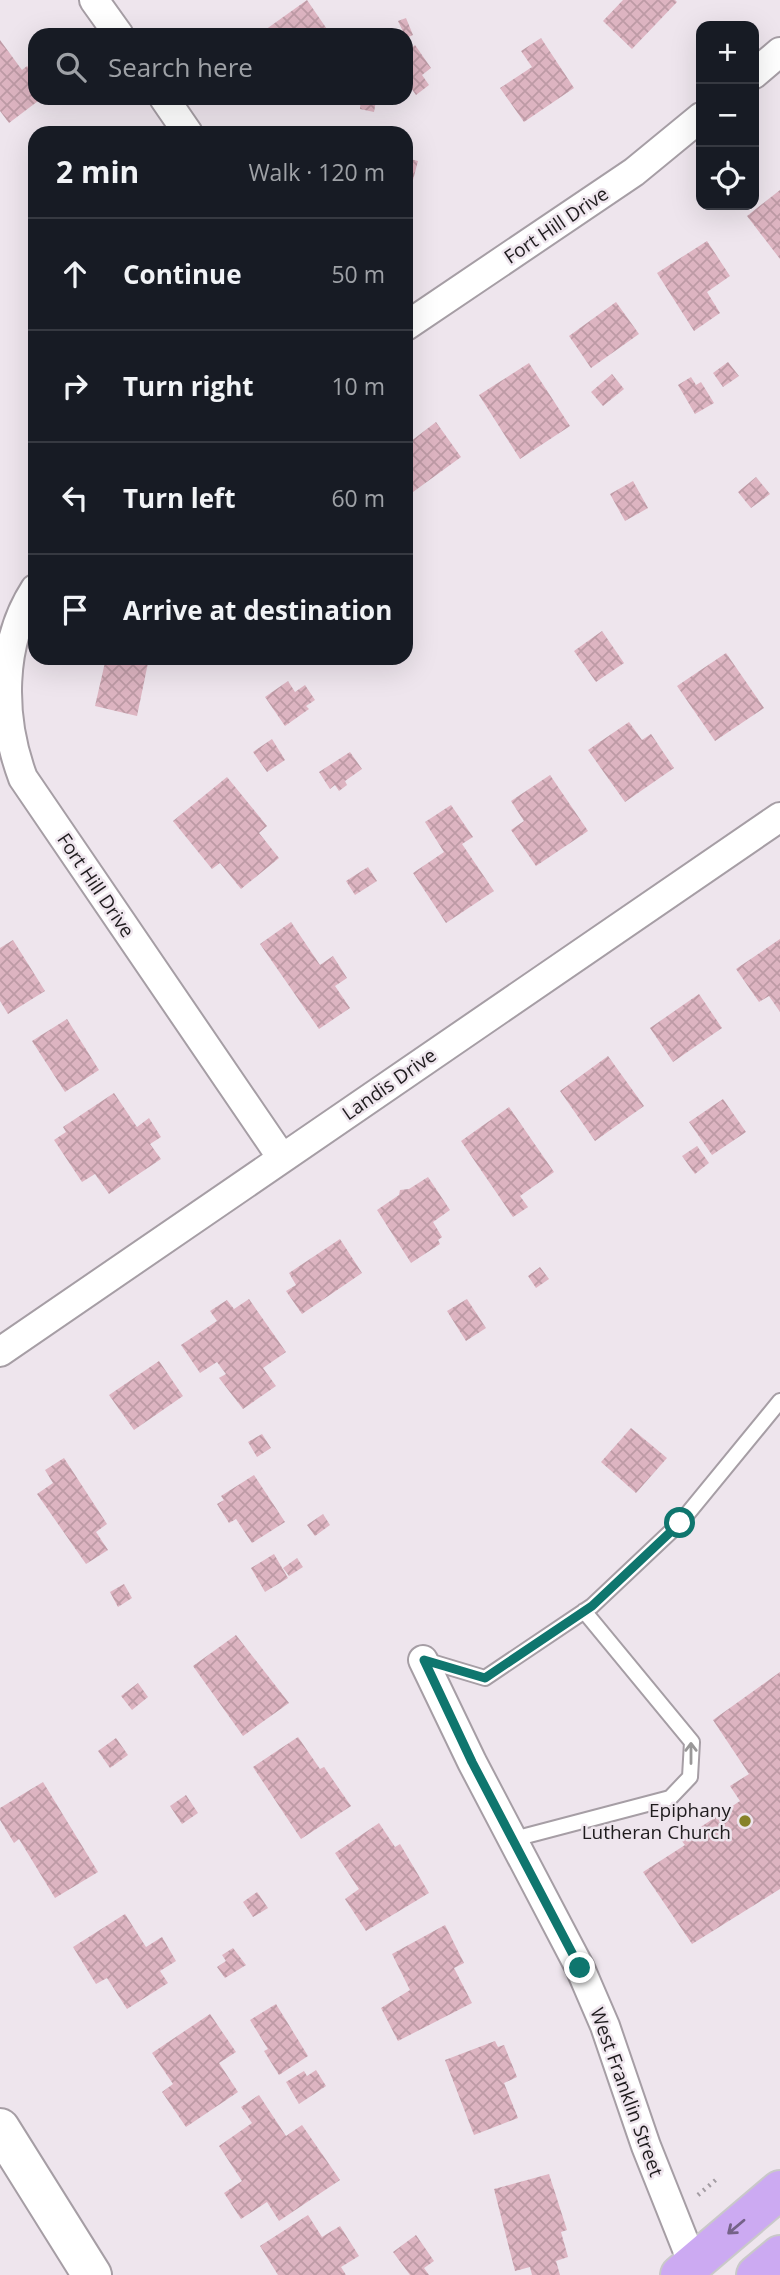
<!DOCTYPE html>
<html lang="en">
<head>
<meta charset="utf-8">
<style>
  :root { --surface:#171b24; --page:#242831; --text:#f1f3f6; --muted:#9ea1a6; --line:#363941 }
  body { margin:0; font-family:"Open Sans",sans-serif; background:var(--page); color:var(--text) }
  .controls { position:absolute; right:21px; top:21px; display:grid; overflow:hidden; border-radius:14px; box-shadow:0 7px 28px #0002 }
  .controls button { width:63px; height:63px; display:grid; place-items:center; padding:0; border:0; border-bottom:2px solid var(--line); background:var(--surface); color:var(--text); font:35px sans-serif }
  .stop { position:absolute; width:21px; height:21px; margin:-16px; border:5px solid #0f766e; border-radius:50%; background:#fff }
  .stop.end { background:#0f766e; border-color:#fff; box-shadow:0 2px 7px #0008 }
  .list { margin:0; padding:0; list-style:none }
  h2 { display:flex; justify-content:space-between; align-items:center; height:91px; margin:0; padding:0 28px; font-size:30px }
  h2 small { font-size:23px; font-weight:400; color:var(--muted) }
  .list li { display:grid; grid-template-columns:46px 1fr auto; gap:21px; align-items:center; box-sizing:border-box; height:112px; padding:0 28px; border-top:2px solid var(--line) }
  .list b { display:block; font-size:26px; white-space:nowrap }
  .list em { font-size:23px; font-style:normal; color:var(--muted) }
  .icon { flex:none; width:38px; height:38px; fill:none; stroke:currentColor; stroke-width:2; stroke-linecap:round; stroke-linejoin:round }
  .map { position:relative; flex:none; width:780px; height:2275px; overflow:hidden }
  .search { position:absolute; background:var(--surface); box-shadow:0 7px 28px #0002; left:28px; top:28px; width:385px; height:77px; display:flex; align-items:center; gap:18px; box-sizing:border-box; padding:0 24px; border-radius:21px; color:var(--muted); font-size:26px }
  .panel { position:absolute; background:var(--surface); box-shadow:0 7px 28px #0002; left:28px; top:126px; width:385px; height:539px; border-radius:21px }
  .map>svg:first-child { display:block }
  .building { fill:url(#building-cross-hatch) }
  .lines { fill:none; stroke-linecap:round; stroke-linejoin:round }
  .service-casing { stroke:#a69ea5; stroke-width:18 }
  .minor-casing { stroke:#a69ea5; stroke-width:32 }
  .secondary-casing { stroke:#a69ea5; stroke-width:42 }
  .primary-casing { stroke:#c9c8c9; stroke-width:42 }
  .path { stroke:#a39ca2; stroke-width:4.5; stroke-dasharray:2 5; stroke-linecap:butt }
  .service { stroke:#fff; stroke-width:14 }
  .minor { stroke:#fff; stroke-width:28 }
  .secondary { stroke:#fff; stroke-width:38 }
  .primary { stroke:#ccaaf2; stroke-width:38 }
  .oneway { stroke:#9a9899 }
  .oneway2 { stroke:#756288 }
  .route { stroke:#0f766e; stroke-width:9 }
  .poi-dot { fill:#87822a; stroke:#eee5ed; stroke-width:2.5 }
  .labels { text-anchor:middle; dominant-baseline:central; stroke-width:5; stroke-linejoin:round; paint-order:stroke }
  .street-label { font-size:19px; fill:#1e1b1d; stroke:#eee5ed }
  .poi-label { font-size:19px; fill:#1e1b1d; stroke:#eee5ed; text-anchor:end }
</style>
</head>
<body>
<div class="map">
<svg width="780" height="2275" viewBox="0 0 780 2275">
  <defs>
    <pattern id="building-cross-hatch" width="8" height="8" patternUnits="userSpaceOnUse" patternTransform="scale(1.75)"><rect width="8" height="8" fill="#ddb4c1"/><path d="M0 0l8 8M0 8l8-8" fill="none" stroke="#bd9aa5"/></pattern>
  </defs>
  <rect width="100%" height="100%" fill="#eee5ed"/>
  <!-- building -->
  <path class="building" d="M307 0 331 35H258Z
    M623 0H675L677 2 632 49 603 21Z
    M406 18 413 35 406 38 398 21Z
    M541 38 574 88 524 122 500 88 532 67 521 51Z
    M0 40 22 70 27 66 35 75 29 81 35 89V98H42L9 123 0 111Z
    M415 45 431 68 422 75 429 85 416 95 406 81V52Z
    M361 98 376 101 374 112 360 109Z
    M406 158 418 161 407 203H406Z
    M780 190V259L747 216Z
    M707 241 730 276 707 292 720 313 694 331 657 273Z
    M616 302 639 334 591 368 569 336Z
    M728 362 739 376 723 387 713 373Z
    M529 363 570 426 520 459 479 395Z
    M612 374 624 389 603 406 591 392Z
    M691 377 696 385 701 382 714 403 695 414 678 385Z
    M436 422 461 457 413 492 406 483V445Z
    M756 477 770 494 751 508 738 492Z
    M633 481 648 508 625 521 610 494Z
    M602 631 624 663 596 682 574 651Z
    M726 653 764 708 715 741 677 686Z
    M106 658H149L137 716 95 706Z
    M288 681 295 692 305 685 315 700 306 706 309 709 285 726 265 697Z
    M629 722 642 740 651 734 674 768 625 802 588 750Z
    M272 739 285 760 267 772 253 752Z
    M350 752 362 769 345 781 347 785 339 791 335 785 330 789 319 772Z
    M550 775 588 831 536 866 511 830 524 821 511 801Z
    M227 777 267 826 259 833 279 858 241 889 220 863 212 869 173 821Z
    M451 805 473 837 462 844 494 891 446 923 413 873 444 852 425 822Z
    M368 867 377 881 355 895 346 881Z
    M291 922 320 965 333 956 347 978 335 986 350 1008 319 1029 260 944Z
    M780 939V1012L769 996 759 1002 736 969Z
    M13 940 45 991 8 1014 0 1001V948Z
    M699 994 722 1028 673 1062 650 1028Z
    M67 1019 99 1070 65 1092 32 1041Z
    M608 1056 644 1106 595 1141 560 1091Z
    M114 1093 137 1127 149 1118 161 1137 150 1144 161 1159 109 1194 95 1174 82 1182 54 1140 66 1132 63 1127Z
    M723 1099 746 1132 712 1155 689 1122Z
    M509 1107 554 1172 520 1196 528 1207 513 1217 461 1141Z
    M697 1146 709 1163 695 1174 682 1156Z
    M428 1177 450 1210 433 1222 442 1237 438 1240 440 1244 411 1263 377 1210 399 1195 400 1190 409 1189Z
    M340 1239 362 1273 302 1314 286 1291 296 1285 289 1273Z
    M540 1267 549 1279 536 1288 528 1276Z
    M249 1299 286 1352 263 1368 276 1386 243 1409 219 1378 226 1374 217 1362 200 1373 181 1345 217 1321 210 1311 227 1300 234 1309Z
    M467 1299 486 1328 466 1341 447 1311Z
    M159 1361 183 1396 134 1430 109 1395Z
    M631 1428 667 1458 636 1493 601 1462Z
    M262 1434 271 1448 257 1457 248 1442Z
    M64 1458 107 1524 96 1532 108 1550 86 1564 37 1494 53 1483 45 1470Z
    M254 1475 285 1522 252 1543 236 1519 229 1523 217 1504 224 1500 221 1496Z
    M323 1514 330 1525 315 1536 307 1525Z
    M274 1554 288 1578 265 1592 251 1568Z
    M297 1558 303 1567 289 1576 283 1568Z
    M124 1584 132 1598 118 1607 110 1592Z
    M236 1635 289 1703 243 1736 193 1666Z
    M780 1672V1889L692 1944 643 1872 685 1845 681 1840 740 1801 730 1786 749 1774 713 1720Z
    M138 1683 148 1697 132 1710 121 1696Z
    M298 1737 320 1769 324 1767 351 1806 301 1839 253 1767Z
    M116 1738 128 1755 110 1768 98 1751Z
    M43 1782 98 1872 55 1898 19 1839 14 1843 0 1820V1808Z
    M186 1795 198 1813 182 1824 170 1806Z
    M379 1823 395 1847 400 1844 429 1893 366 1931 345 1899 359 1889 335 1853Z
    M257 1892 268 1908 253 1917 243 1902Z
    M125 1914 146 1947 162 1937 176 1961 160 1971 168 1983 127 2009 107 1978 96 1984 73 1947Z
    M445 1925 464 1963 454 1968 472 2003 398 2041 381 2008 410 1990 392 1954Z
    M233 1948 246 1965 225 1978 217 1967 226 1961 222 1955Z
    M276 2004 308 2056 279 2075 264 2051 268 2049 250 2020Z
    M210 2014 236 2052 219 2063 238 2092 186 2127 162 2092 173 2084 152 2053Z
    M495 2041 498 2047 504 2045 517 2077 504 2083 518 2118 474 2135 445 2060Z
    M316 2070 326 2086 299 2104 286 2082 304 2071 307 2076Z
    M259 2095 286 2136 302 2125 340 2180 279 2221 267 2202 241 2219 224 2193 242 2181 219 2146 252 2123 241 2107Z
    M549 2174 567 2230 561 2232 568 2257 556 2261 560 2275H532L530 2267 515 2271 494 2189Z
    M308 2215 322 2237 340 2226 359 2256 341 2267 346 2275H278L260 2246Z
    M416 2235 434 2261 424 2268 429 2275H410L393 2252Z"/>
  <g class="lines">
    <!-- service casing -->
    <g class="service-casing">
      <path id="service" d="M425 1660 485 1678 592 1606 680 1523 780 1401
        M514 1839 670 1798 690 1777 692 1742 584 1611"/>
    </g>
    <!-- minor casing -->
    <g class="minor-casing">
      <path id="minor" d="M94 0 119 35
        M754 74 780 52
        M164 98 188 133
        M406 326 634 172 701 117
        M35 589C0 643 0 717 23 778L282 1158
        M0 1352 780 817
        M423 1660 472 1762 580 1968 605 2026 646 2146 693 2264"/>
    </g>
    <!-- secondary casing -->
    <g class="secondary-casing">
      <path id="secondary" d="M0 2128 92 2275"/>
    </g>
    <!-- primary casing -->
    <g class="primary-casing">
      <path id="primary" d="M680 2275 780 2190
        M756 2275 780 2255"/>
    </g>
    <!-- path -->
    <path class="path" d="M698 2195 718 2178"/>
    <!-- service -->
    <use href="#service" class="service"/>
    <!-- minor -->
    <use href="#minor" class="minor"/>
    <!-- secondary -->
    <use href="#secondary" class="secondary"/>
    <!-- primary -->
    <use href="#primary" class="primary"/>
  </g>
  <!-- one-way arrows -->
  <defs><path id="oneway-shaft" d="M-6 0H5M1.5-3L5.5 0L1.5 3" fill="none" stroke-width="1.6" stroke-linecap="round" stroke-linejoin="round" transform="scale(1.75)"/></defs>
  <use class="oneway" href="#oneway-shaft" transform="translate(691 1753) rotate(-90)"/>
  <use class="oneway2" href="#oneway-shaft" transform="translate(736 2227) rotate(140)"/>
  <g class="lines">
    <!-- route -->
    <path class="route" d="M580 1968 472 1762 424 1660 485 1678 592 1606 680 1523"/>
  </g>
  <!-- markers -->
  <circle class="poi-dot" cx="745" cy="1821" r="7"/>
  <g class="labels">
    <!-- street labels -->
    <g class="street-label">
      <text transform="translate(556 225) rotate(-34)">Fort Hill Drive</text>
      <text transform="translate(96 885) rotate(56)">Fort Hill Drive</text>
      <text transform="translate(389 1084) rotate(-35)">Landis Drive</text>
      <text transform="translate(627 2092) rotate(70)">West Franklin Street</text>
    </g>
    <!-- poi labels -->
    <g class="poi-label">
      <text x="731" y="1810">Epiphany<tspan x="731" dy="22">Lutheran Church</tspan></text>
    </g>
  </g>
</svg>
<div class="controls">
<button>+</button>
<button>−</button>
<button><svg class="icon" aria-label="locate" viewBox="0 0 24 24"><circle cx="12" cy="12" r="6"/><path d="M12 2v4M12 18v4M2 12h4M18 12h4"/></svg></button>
</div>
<div class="stop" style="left:680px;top:1523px"></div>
<div class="stop end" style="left:580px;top:1968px"></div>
<div class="search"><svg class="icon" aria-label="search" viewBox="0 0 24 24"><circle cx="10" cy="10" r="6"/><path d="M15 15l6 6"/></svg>Search here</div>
<section class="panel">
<h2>2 min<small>Walk · 120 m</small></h2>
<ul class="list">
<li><svg class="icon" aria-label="ahead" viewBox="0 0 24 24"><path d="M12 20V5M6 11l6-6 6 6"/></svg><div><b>Continue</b></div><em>50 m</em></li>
<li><svg class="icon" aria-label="right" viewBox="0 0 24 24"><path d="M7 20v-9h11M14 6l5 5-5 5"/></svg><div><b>Turn right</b></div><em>10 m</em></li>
<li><svg class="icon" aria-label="left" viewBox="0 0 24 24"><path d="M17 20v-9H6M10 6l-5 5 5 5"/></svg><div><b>Turn left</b></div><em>60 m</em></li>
<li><svg class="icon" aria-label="arrive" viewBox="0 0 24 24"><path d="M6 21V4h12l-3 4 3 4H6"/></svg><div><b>Arrive at destination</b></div></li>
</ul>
</section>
</div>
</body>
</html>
